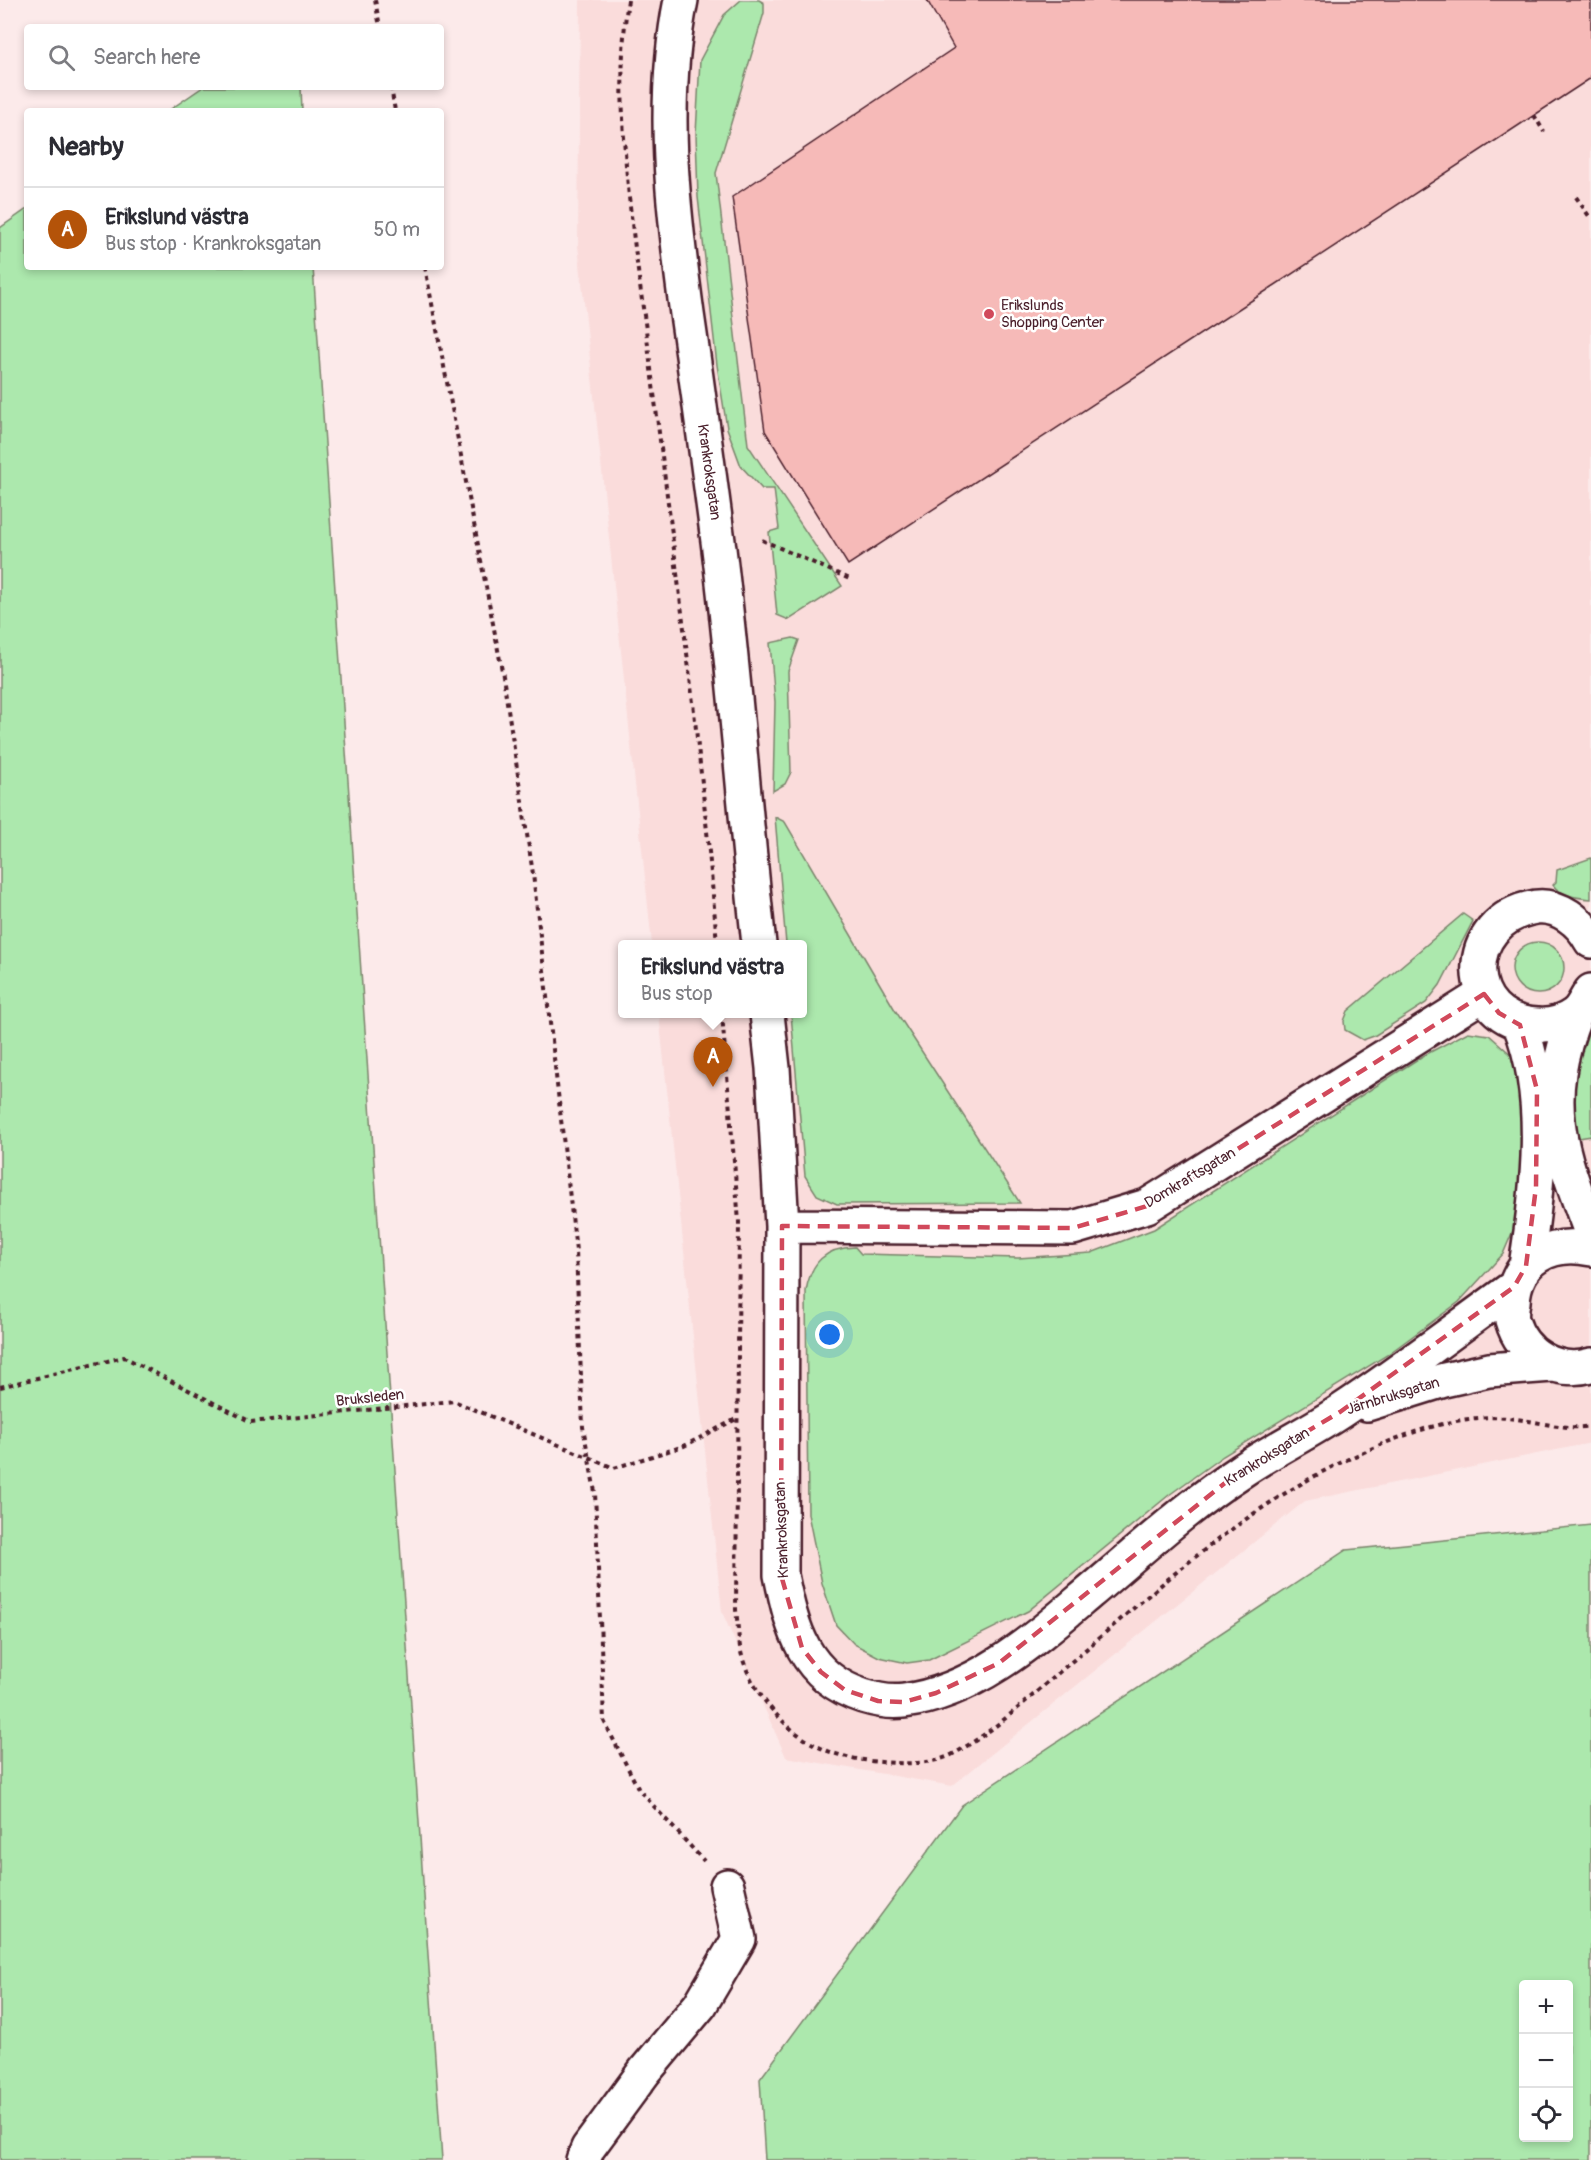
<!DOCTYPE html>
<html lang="en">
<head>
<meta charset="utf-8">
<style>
  :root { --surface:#fff; --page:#f2f2f3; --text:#2b2b33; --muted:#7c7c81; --line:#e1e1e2; --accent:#b45309 }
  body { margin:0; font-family:Pangolin,sans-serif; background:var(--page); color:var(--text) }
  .controls { position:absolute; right:18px; bottom:18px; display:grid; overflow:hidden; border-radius:6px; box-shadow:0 3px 9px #0003 }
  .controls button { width:54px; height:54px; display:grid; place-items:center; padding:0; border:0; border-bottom:2px solid var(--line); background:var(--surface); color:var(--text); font:30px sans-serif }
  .you { position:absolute; left:830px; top:1335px; width:21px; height:21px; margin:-15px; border:4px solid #fff; border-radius:50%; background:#1a73e8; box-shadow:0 0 0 9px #1a73e833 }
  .badge { display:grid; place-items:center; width:39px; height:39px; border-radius:50%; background:var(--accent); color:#fff; font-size:20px; font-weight:700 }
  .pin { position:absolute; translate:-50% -50px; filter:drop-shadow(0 2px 3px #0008) }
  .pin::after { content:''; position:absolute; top:32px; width:21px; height:18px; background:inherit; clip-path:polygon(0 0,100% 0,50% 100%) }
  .popup { position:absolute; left:618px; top:940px; width:189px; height:78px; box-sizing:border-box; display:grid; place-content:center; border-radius:6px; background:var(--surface); filter:drop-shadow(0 2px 4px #0005); font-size:20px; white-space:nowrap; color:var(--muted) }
  .popup b { font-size:22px; color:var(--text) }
  .popup::after { content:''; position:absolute; left:50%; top:100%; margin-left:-12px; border:12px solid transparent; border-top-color:var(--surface) }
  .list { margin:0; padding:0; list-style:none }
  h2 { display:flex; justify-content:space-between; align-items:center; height:78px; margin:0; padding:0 24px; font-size:26px }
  h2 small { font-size:20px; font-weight:400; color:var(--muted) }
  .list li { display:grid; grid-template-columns:39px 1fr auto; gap:18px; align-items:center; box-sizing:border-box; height:84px; padding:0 24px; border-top:2px solid var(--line) }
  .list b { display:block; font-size:22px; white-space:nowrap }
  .list p { margin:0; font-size:20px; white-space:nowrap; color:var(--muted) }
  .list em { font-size:20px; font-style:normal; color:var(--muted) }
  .icon { flex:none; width:33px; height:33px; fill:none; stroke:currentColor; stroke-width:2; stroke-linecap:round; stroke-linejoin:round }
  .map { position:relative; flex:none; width:1591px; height:2160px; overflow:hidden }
  .search { position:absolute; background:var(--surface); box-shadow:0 3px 9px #0003; left:24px; top:24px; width:420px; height:66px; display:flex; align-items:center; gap:15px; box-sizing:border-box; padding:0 21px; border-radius:6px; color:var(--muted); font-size:22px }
  .panel { position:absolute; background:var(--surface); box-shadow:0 3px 9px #0003; left:24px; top:108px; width:420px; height:162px; border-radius:6px }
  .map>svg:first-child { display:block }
  .built { fill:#fadcdb }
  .green { fill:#ace8ad; stroke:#7b846c; stroke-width:1.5; fill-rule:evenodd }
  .building { fill:#f6bab8; stroke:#4a1f2b; stroke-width:1.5 }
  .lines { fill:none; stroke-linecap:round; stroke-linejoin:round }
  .minor-casing { stroke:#4a1f2b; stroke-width:38 }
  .path { stroke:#4a1f2b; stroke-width:4; stroke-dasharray:4.5 4.5; stroke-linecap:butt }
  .minor { stroke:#fff; stroke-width:33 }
  .marked { fill:none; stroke:#d1495b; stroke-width:4.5; stroke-dasharray:12 8; stroke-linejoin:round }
  .poi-dot { fill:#d1495b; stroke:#fff; stroke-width:2 }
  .labels { text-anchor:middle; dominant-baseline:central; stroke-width:5; stroke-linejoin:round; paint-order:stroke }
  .poi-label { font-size:15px; fill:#4a1f2b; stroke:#fff; text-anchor:start }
  .street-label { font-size:15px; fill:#4a1f2b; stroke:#fff }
</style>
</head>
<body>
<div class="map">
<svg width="1591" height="2160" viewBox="0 0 1591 2160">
  <rect width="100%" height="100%" fill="#fceaea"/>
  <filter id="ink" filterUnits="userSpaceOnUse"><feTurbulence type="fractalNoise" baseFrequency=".0167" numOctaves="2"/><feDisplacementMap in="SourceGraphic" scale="12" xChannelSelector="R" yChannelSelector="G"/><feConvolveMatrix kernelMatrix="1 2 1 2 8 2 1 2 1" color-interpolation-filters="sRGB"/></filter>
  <g filter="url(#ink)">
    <!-- built -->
    <path class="built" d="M580 0H1591V1443L1305 1501 952 1786 786 1757 722 1612 659 1014H803V944H652L578 245Z"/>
    <!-- green -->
    <path class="green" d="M741 0H759L764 3V13L716 173 748 445 842 586 789 620 777 615 769 532 779 529 774 489H762L741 466 727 428 717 365 698 197 696 134 700 60 724 15Z
      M203 87H301L302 111H168Z
      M27 209V267H313L442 2160H0V228Z
      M793 638 799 640 788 671 791 772 785 784 773 791 775 702 770 643Z
      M775 817 785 822 895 1010 1020 1203 837 1204 817 1195 805 1176 791 1014H803V944H786Z
      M1591 858V899C1579 898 1560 896 1553 885L1556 882 1557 870Z
      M1463 914 1473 921 1440 985 1426 1003 1374 1036 1363 1040 1345 1030 1344 1021 1348 1011Z
      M1512 968a26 26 0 1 1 52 0a26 26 0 1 1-52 0Z
      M1591 1024V1136L1579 1138 1571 1106 1576 1048Z
      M1468 1032 1489 1035 1517 1060 1526 1087 1518 1219 1503 1254 1459 1302 1387 1355 1223 1456 1169 1495 1028 1611 929 1660 907 1663 879 1657 854 1644 836 1625 822 1583 808 1514 806 1291C811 1262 825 1248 855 1247L861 1254 1018 1258 1091 1253 1154 1229 1421 1057Z
      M1591 1525V2160H765L760 2079 962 1805 1346 1550ZM1524 1984H1568V2138H1524Z"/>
    <!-- building -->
    <path class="building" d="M927 0H1591V78L848 565 765 431 732 197 954 48Z"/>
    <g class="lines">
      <!-- minor casing -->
      <g class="minor-casing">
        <path id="minor" d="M681 0C660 104 673 210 687 314 698 389 708 465 718 541 735 675 744 810 759 944
          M1591 941C1581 922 1559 904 1536 907 1458 920 1461 1022 1537 1025 1550 1026 1564 1022 1575 1014 1582 1009 1586 998 1591 991
          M1576 1013C1541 1100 1559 1149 1591 1232
          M767 1014 773 1068 782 1226 781 1575C792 1629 804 1677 863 1696 876 1700 890 1703 904 1701 976 1692 1037 1637 1089 1593 1138 1552 1186 1507 1240 1472 1272 1450 1308 1433 1341 1411 1400 1372 1456 1329 1514 1287
          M1520 1025C1549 1097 1538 1190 1526 1266
          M782 1226 1073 1228 1147 1206 1484 994
          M1591 1249C1551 1240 1515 1259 1513 1302 1512 1308 1511 1315 1512 1320 1522 1355 1557 1375 1591 1365
          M1367 1404 1444 1380 1489 1370 1552 1365
          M583 2160 588 2148 644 2072 700 2005 739 1939 727 1886"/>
      </g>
      <!-- path -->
      <path class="path" d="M375 0 380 27
        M628 0C611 113 636 248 650 361 674 555 702 749 717 944
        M391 87 395 111
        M1534 115 1544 132
        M1576 197 1591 219
        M425 267 503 676 533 874 576 1251 583 1427 595 1492 604 1721 639 1790 704 1861
        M762 540 852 580
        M722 1014 739 1222 736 1610C738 1624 738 1638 741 1652 749 1688 782 1728 815 1745 835 1756 858 1760 881 1762 904 1764 932 1765 953 1754 996 1731 1033 1694 1070 1663 1154 1591 1237 1514 1336 1465 1383 1442 1454 1412 1507 1418 1534 1420 1564 1431 1591 1426
        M0 1387 124 1357 251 1422 454 1401 614 1468 684 1446 738 1418"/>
      <!-- minor -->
      <use href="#minor" class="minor"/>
    </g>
  </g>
  <!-- marked area -->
  <path class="marked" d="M1484 994 1499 1013 1520 1025 1537 1090 1536 1187 1526 1266 1514 1287 1340 1412 1240 1471 999 1663 936 1693 904 1702 878 1701 845 1690 821 1672 802 1648 781 1575 782 1226 1073 1228 1147 1206Z"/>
  <!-- markers -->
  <circle class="poi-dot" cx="989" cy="314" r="6"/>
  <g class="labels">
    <!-- poi labels -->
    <g class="poi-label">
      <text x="1001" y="305">Erikslunds<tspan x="1001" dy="17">Shopping Center</tspan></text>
    </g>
    <!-- street labels -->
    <g class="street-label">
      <text transform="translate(709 472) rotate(82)">Krankroksgatan</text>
      <text transform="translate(1190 1178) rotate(-31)">Domkraftsgatan</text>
      <text transform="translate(1393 1396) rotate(-17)">Järnbruksgatan</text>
      <text transform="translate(370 1398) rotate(-6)">Bruksleden</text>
      <text transform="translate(1267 1457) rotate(-32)">Krankroksgatan</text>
      <text transform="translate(782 1530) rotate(-92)">Krankroksgatan</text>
    </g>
  </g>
</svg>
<div class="controls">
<button>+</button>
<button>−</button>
<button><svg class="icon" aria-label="locate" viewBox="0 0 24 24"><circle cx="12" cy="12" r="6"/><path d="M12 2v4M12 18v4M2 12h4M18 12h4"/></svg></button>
</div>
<div class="you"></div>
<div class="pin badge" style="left:713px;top:1087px">A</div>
<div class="popup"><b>Erikslund västra</b>Bus stop</div>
<div class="search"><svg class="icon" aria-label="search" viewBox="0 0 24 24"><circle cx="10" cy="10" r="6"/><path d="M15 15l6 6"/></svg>Search here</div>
<section class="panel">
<h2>Nearby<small></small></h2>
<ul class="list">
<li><span class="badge">A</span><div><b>Erikslund västra</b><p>Bus stop · Krankroksgatan</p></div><em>50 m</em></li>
</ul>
</section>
</div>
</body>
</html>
